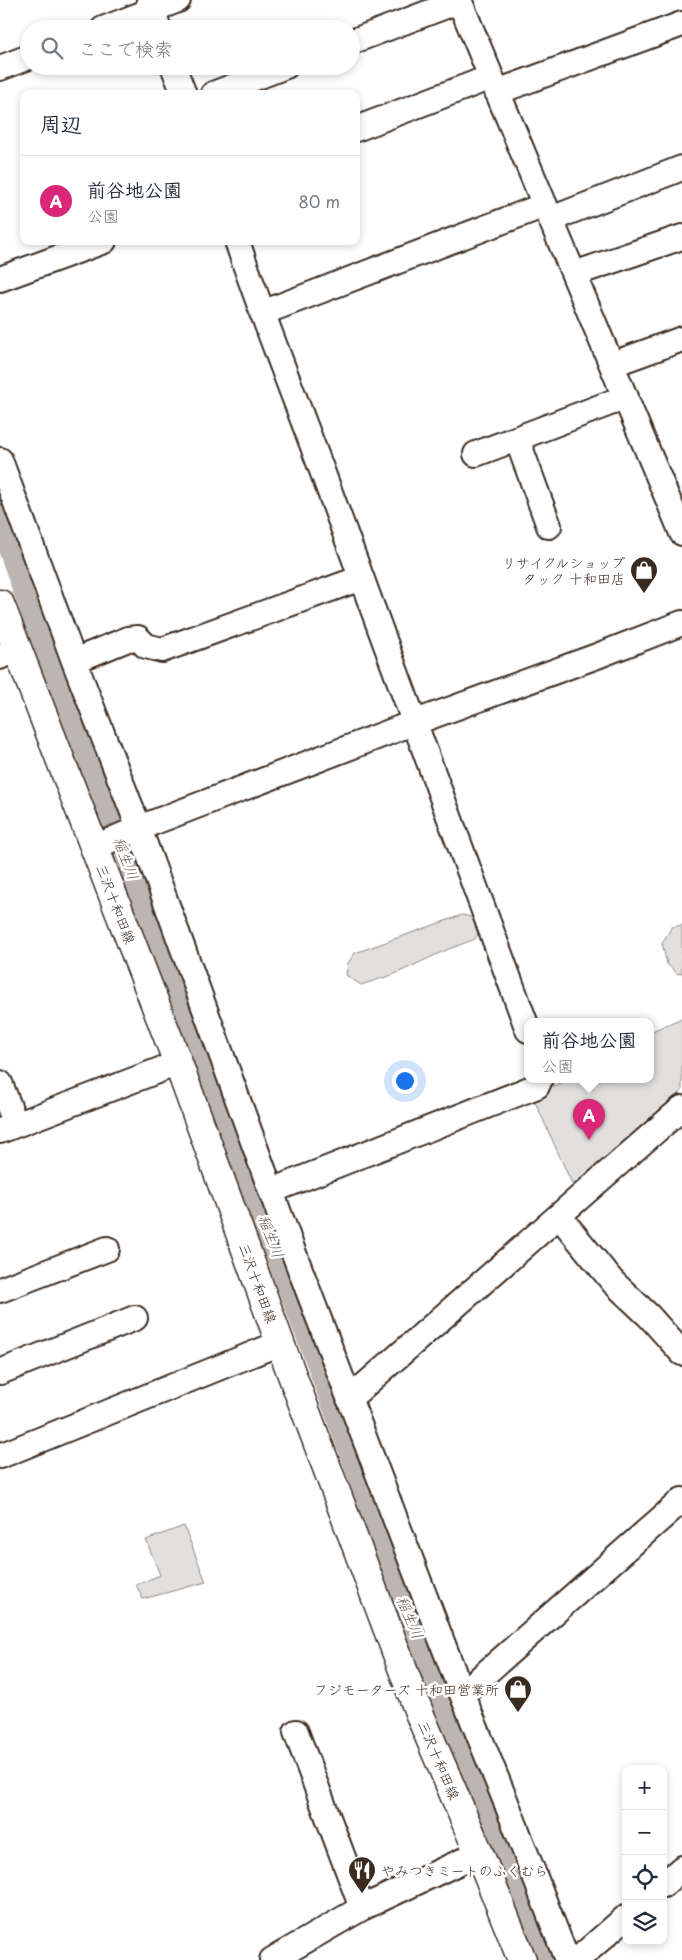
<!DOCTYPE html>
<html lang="ja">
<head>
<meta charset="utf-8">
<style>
  :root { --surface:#fff; --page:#f2f2f3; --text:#1f2937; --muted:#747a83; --line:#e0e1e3; --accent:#db2777 }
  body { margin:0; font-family:"Playpen Sans","Klee One",sans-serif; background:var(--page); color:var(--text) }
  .controls { position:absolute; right:15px; bottom:15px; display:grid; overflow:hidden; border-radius:10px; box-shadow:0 2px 8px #0003 }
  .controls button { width:45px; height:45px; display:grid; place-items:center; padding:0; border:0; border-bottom:1px solid var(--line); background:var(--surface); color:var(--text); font:25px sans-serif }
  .you { position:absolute; left:404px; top:1080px; width:18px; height:18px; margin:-12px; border:4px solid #fff; border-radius:50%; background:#1a73e8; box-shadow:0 0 0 8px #1a73e833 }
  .badge { display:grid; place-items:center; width:32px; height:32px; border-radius:50%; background:var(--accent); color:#fff; font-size:16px; font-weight:700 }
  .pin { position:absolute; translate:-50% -41px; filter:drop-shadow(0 1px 2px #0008) }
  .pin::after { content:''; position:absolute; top:26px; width:18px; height:15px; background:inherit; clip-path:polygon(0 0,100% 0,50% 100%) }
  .popup { position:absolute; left:524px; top:1018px; width:130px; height:65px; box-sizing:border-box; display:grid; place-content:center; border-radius:10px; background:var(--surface); filter:drop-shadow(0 1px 4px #0005); font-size:16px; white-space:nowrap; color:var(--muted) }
  .popup b { font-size:19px; color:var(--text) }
  .popup::after { content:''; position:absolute; left:50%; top:100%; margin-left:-10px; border:10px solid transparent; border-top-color:var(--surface) }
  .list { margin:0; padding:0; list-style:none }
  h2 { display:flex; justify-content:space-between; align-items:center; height:65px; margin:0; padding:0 20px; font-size:21px }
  h2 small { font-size:16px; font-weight:400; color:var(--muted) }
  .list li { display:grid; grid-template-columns:32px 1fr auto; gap:15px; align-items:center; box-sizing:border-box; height:90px; padding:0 20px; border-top:1px solid var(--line) }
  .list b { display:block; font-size:19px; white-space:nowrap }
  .list p { margin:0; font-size:16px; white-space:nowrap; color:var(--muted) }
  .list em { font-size:16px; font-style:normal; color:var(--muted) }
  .icon { flex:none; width:28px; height:28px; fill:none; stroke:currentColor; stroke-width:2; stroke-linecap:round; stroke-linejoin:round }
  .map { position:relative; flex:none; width:682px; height:1960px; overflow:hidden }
  .search { position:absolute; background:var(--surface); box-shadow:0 2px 8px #0003; left:20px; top:20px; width:340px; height:55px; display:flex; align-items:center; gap:12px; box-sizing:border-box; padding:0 18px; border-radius:28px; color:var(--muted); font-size:19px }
  .panel { position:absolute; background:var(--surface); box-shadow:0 2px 8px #0003; left:20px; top:90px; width:340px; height:155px; border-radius:10px }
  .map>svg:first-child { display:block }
  .green { fill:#e2e0de; stroke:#8e857e }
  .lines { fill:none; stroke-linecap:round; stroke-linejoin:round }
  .river { stroke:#bcb6b3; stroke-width:29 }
  .minor-casing { stroke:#3b2a1e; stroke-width:28 }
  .major-casing { stroke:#3b2a1e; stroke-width:31 }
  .minor { stroke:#fff; stroke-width:24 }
  .major { stroke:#fff; stroke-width:28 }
  .labels { text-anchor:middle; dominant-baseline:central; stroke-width:5; stroke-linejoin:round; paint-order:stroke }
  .poi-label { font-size:14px; fill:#3b2a1e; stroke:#fff; text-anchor:end }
  .street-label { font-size:14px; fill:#3b2a1e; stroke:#fff }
  .water-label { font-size:15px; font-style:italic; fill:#685b52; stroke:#fff }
</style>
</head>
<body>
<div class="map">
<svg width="682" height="1960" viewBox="0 0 682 1960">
  <rect width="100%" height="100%" fill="#fff"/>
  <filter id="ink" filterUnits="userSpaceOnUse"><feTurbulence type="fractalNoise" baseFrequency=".02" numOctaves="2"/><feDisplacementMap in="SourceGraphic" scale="10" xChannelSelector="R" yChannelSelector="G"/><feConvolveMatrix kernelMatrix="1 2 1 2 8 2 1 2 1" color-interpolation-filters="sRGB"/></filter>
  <g filter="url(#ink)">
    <!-- green -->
    <path class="green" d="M462 915 475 918 480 930 475 939 444 951 395 974 361 985 346 975 348 963 355 953Z
      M682 925V973L678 974 667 964 662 943 672 927Z
      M682 1018V1091L573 1186 532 1095 570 1079H650V1032Z
      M184 1526 206 1582 143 1599 136 1585 160 1575 146 1540Z"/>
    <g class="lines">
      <!-- river -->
      <path class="river" d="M0 513 69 707 320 1360 365 1483 402 1597 431 1663 514 1890 543 1960"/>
      <!-- minor casing -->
      <g class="minor-casing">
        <path id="minor" d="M149 0 159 29
          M459 0 682 533
          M103 29 178 0
          M351 42 459 1
          M173 66 184 94
          M0 68 29 57
          M497 92 682 24
          M213 94 286 66
          M356 129 491 77
          M551 219 682 168
          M237 241C266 327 300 410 331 495 396 673 462 852 528 1030
          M574 274 682 237
          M0 279 104 241
          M262 313 545 205
          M613 364 682 339
          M517 439 549 526
          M476 454 626 397
          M0 460 74 661 139 828 290 1243 462 1694 506 1802 567 1960
          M0 657 17 648
          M74 661 128 639 138 638 146 646 162 650 361 578
          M95 847 139 828 413 723 597 656 682 623
          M0 1083 16 1125
          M0 1131 178 1063
          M271 1191 537 1086 540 1079
          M559 1216 613 1282 649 1316 682 1353
          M0 1290 107 1249
          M0 1372 135 1318
          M349 1399 682 1108
          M0 1456 280 1343
          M462 1694 682 1500
          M296 1732 362 1908
          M663 1885 682 1868
          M272 1960 362 1908 479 1853
          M577 1960 626 1917"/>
      </g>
      <!-- major casing -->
      <g class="major-casing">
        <path id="major" d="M0 604 178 1063 280 1343 420 1715 479 1853 522 1960"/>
      </g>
      <!-- minor -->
      <use href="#minor" class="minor"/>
      <!-- major -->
      <use href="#major" class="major"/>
    </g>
  </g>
  <!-- icons -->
  <defs>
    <g id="shop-pin" transform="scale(1.4375)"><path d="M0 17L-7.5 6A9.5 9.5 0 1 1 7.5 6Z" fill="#3b2a1e" stroke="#fff"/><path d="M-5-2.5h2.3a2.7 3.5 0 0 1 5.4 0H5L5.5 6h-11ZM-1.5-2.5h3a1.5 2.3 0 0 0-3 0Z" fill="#fff"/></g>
    <g id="restaurant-pin" transform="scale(1.4375)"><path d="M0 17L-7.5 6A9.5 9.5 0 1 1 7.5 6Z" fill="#3b2a1e" stroke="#fff"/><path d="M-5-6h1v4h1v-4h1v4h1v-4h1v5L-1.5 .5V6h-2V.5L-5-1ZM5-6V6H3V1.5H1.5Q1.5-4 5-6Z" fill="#fff"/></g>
  </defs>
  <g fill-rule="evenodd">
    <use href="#shop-pin" x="644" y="570"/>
    <use href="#shop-pin" x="518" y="1689"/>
    <use href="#restaurant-pin" x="362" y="1870"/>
  </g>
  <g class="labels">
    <!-- poi labels -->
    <g class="poi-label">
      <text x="625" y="562">リサイクルショップ<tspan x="625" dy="16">タック 十和田店</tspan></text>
      <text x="499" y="1689">フジモーターズ 十和田営業所</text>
      <text x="381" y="1870" text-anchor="start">やみつきミートのふくむら</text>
    </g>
    <!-- street labels -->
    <g class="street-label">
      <text transform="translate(116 904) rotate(69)">三沢十和田線</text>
      <text transform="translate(258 1283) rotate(70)">三沢十和田線</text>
      <text transform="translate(439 1760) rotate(67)">三沢十和田線</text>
    </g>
    <!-- water labels -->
    <g class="water-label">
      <text transform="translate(127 858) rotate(69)">稲生川</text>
      <text transform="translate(272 1236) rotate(69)">稲生川</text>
      <text transform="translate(411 1617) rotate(67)">稲生川</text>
    </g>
  </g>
</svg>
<div class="controls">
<button>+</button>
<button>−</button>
<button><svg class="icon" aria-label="locate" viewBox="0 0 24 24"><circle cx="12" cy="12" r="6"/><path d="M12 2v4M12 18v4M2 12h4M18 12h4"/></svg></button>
<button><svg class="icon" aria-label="layers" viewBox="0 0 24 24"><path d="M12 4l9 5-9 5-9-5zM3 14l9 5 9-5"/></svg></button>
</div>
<div class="you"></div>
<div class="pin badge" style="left:589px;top:1140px">A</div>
<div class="popup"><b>前谷地公園</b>公園</div>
<div class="search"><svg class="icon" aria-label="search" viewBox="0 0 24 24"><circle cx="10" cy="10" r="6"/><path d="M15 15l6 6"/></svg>ここで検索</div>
<section class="panel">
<h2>周辺<small></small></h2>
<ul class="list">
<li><span class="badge">A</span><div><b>前谷地公園</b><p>公園</p></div><em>80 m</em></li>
</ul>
</section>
</div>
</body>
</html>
